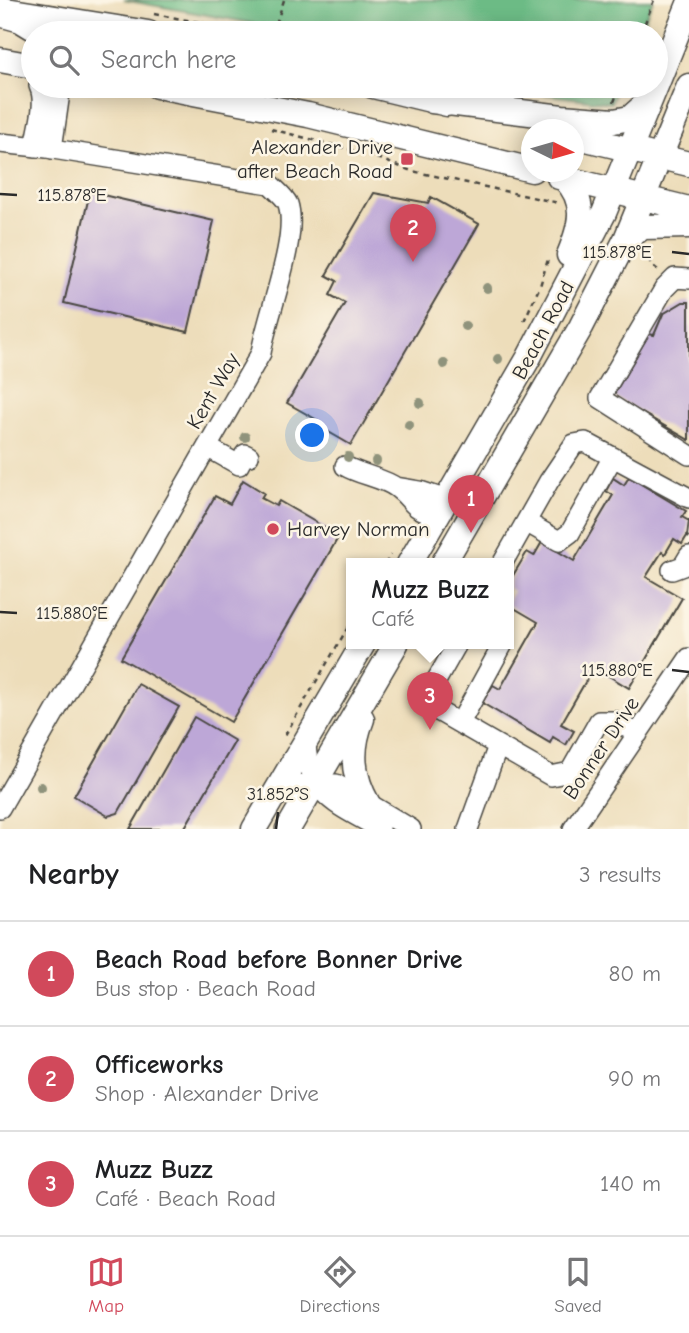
<!DOCTYPE html>
<html lang="en">
<head>
<meta charset="utf-8">
<style>
  :root { --surface:#fff; --page:#f6f6f6; --text:#202124; --muted:#757577; --line:#e0e0e0; --accent:#d1495b }
  body { margin:0; font-family:"Comic Neue",sans-serif; background:var(--page); color:var(--text) }
  .compass { position:absolute; left:521px; top:119px; width:63px; height:63px; border-radius:50%; background:var(--surface); box-shadow:0 4px 18px #0003; rotate:95deg }
  .you { position:absolute; left:313px; top:436px; width:24px; height:24px; margin:-18px; border:5px solid #fff; border-radius:50%; background:#1a73e8; box-shadow:0 0 0 10px #1a73e833 }
  .badge { display:grid; place-items:center; width:46px; height:46px; border-radius:50%; background:var(--accent); color:#fff; font-size:23px; font-weight:700 }
  .pin { position:absolute; translate:-50% -58px; filter:drop-shadow(0 2px 4px #0008) }
  .pin::after { content:''; position:absolute; top:37px; width:24px; height:21px; background:inherit; clip-path:polygon(0 0,100% 0,50% 100%) }
  .popup { position:absolute; left:346px; top:558px; width:168px; height:91px; box-sizing:border-box; display:grid; place-content:center; border-radius:0px; background:var(--surface); filter:drop-shadow(0 2px 5px #0005); font-size:23px; white-space:nowrap; color:var(--muted) }
  .popup b { font-size:26px; color:var(--text) }
  .popup::after { content:''; position:absolute; left:50%; top:100%; margin-left:-14px; border:14px solid transparent; border-top-color:var(--surface) }
  .list { margin:0; padding:0; list-style:none }
  h2 { display:flex; justify-content:space-between; align-items:center; height:91px; margin:0; padding:0 28px; font-size:30px }
  h2 small { font-size:23px; font-weight:400; color:var(--muted) }
  .list li { display:grid; grid-template-columns:46px 1fr auto; gap:21px; align-items:center; box-sizing:border-box; height:105px; padding:0 28px; border-top:2px solid var(--line) }
  .list b { display:block; font-size:26px; white-space:nowrap }
  .list p { margin:0; font-size:23px; white-space:nowrap; color:var(--muted) }
  .list em { font-size:23px; font-style:normal; color:var(--muted) }
  .icon { flex:none; width:38px; height:38px; fill:none; stroke:currentColor; stroke-width:2; stroke-linecap:round; stroke-linejoin:round }
  .map { position:relative; flex:none; width:689px; height:829px; overflow:hidden }
  .search { position:absolute; background:var(--surface); box-shadow:0 4px 18px #0003; left:21px; right:21px; top:21px; height:77px; display:flex; align-items:center; gap:18px; box-sizing:border-box; padding:0 24px; border-radius:38px; color:var(--muted); font-size:26px }
  .sheet { height:406px; background:var(--surface) }
  nav { display:flex; justify-content:space-around; align-items:center; box-sizing:border-box; height:98px; border-top:2px solid var(--line); background:var(--surface); font-size:19px; color:var(--muted) }
  nav a { display:grid; justify-items:center; gap:4px }
  nav .on { color:var(--accent) }
  .map>svg:first-child { display:block }
  .forest { fill:#6cbb85; stroke:#4c7358; stroke-width:2 }
  .building { fill:#bda7d7 }
  .lines { fill:none; stroke-linecap:round; stroke-linejoin:round }
  .minor-casing { stroke:#484640; stroke-width:22 }
  .major-casing { stroke:#484640; stroke-width:27 }
  .path { stroke:#484640; stroke-width:2.5; stroke-dasharray:5 5; stroke-linecap:butt }
  .minor { stroke:#fff; stroke-width:19 }
  .major { stroke:#fff; stroke-width:24 }
  .tree { fill:#8f937b }
  .ticks { fill:none; stroke:#2b2b2b; stroke-width:2.5 }
  .poi-dot { fill:#d1495b; stroke:#fcf5e5; stroke-width:2.5 }
  .labels { text-anchor:middle; dominant-baseline:central; stroke-width:5; stroke-linejoin:round; paint-order:stroke }
  .poi-label { font-size:21px; fill:#2b2b2b; stroke:#fcf5e5; text-anchor:end }
  .street-label { font-size:21px; fill:#2b2b2b; stroke:#fcf5e5 }
  .ticks-label { font-size:18px; text-anchor:middle; fill:#2b2b2b; stroke:#fcf5e5; stroke-width:5; stroke-linejoin:round; paint-order:stroke }
</style>
</head>
<body>
<div class="map">
<svg width="689" height="829" viewBox="0 0 689 829">
  <rect width="100%" height="100%" fill="#fcf5e5"/>
  <filter id="ink" filterUnits="userSpaceOnUse"><feTurbulence type="fractalNoise" baseFrequency=".0143" numOctaves="2"/><feDisplacementMap in="SourceGraphic" scale="14" xChannelSelector="R" yChannelSelector="G"/><feConvolveMatrix kernelMatrix="1 2 1 2 8 2 1 2 1" color-interpolation-filters="sRGB"/></filter>
  <filter id="wash" filterUnits="userSpaceOnUse"><feTurbulence type="fractalNoise" baseFrequency=".00686" numOctaves="4" result="noise"/><feDisplacementMap in="SourceGraphic" scale="28" xChannelSelector="R" yChannelSelector="G"/><feGaussianBlur stdDeviation="1.57" result="paint"/><feColorMatrix in="noise" values="0 0 0 0 0 0 0 0 0 0 0 0 0 0 0 0 0 1.4 0 .05"/><feComposite in="paint" operator="in"/></filter>
  <g filter="url(#wash)">
    <rect width="100%" height="100%" fill="#edddba"/>
    <!-- forest -->
    <path class="forest" d="M124 0H653L639 33H306Z
      M502 86H501H618L611 103 519 91Z"/>
    <g id="blocks">
      <!-- building -->
      <path class="building" d="M90 192 214 221 188 332 64 303Z
        M374 193 428 203 431 197 479 224 351 445 315 424 317 420 287 403 345 303 330 295 337 281 326 275Z
        M683 302H689V440L613 396 649 334 654 335 663 314Z
        M629 477 686 511 682 517 689 521 687 536 682 544 674 539 665 554 662 552 646 577 682 598 629 688 594 667 561 724 574 731 566 745 553 737 550 743 482 703 493 685 500 689 538 622 509 605V599L513 591 509 588V582L527 552 534 556 542 542 574 561 613 495 606 491 613 478 624 485Z
        M243 480 264 493 261 498 276 506 279 501 339 536 231 722 121 658 215 496 230 504Z
        M138 684 179 707 118 813 108 816 74 796Z
        M194 717 235 741 184 829H130Z"/>
    </g>
  </g>
  <g filter="url(#ink)">
    <use href="#blocks" fill-opacity="0" stroke="#484640" stroke-width="2"/>
    <g class="lines">
      <!-- minor casing -->
      <g class="minor-casing">
        <path id="minor" d="M1 17 19 22 37 33
          M0 143 47 148 270 184C275 189 285 197 288 204 299 238 267 315 261 353L0 808
          M35 147C38 129 47 102 39 86
          M52 149 61 86
          M689 279 675 278 664 289 600 398 689 455
          M207 447 239 465 245 454 249 456
          M345 466C360 475 384 478 397 488 417 503 409 509 438 514
          M396 487 420 491 447 500
          M526 522 559 541 570 533 613 457
          M502 564 549 481 574 444 585 442 689 498
          M672 570 683 566 689 556
          M457 644 427 697 431 707 551 776 570 772 599 721H615L638 734
          M460 723 503 644
          M306 743C308 797 339 805 380 829
          M272 800 292 788 304 784H336L411 829
          M468 829 498 746
          M573 829 689 658"/>
      </g>
      <!-- major casing -->
      <g class="major-casing">
        <path id="major" d="M0 9 148 33
          M0 60 33 66
          M157 86 308 115 532 170
          M373 86 447 104
          M656 86 689 4
          M432 101 562 117 614 121 630 118 649 101
          M574 136 689 164
          M559 177 689 209
          M564 178C588 202 581 226 569 255
          M626 239 643 227 689 226
          M409 564 528 359 604 213 656 86
          M443 564 581 327 626 239 689 86
          M362 719C350 749 352 776 368 804
          M254 829 363 644
          M288 829 396 644"/>
      </g>
      <!-- path -->
      <path class="path" d="M154 14 258 33
        M273 33 284 0
        M641 33 654 0
        M614 102 620 86
        M271 129 360 152 412 171 559 203
        M643 250 652 265 658 270
        M524 321 540 286 549 256
        M687 536 689 538
        M385 564 391 555
        M285 735 351 622"/>
      <!-- minor -->
      <use href="#minor" class="minor"/>
      <!-- major -->
      <use href="#major" class="major"/>
    </g>
    <!-- trees -->
    <g class="tree">
      <circle cx="487" cy="288" r="5"/>
      <circle cx="465" cy="326" r="5"/>
      <circle cx="498" cy="359" r="5"/>
      <circle cx="444" cy="364" r="5"/>
      <circle cx="420" cy="403" r="5"/>
      <circle cx="409" cy="425" r="5"/>
      <circle cx="245" cy="437" r="5"/>
      <circle cx="348" cy="457" r="5"/>
      <circle cx="376" cy="461" r="5"/>
      <circle cx="41" cy="787" r="5"/>
    </g>
  </g>
  <!-- ticks -->
  <path class="ticks" d="M0 194 17 195M672 252 689 254M0 612 17 613M672 670 689 672M276 829 278 812"/>
  <!-- markers -->
  <g class="poi-dot">
    <rect x="400" y="152" width="14" height="14" rx="3.5"/>
    <circle cx="273" cy="529" r="7"/>
  </g>
  <g class="labels">
    <!-- poi labels -->
    <g class="poi-label">
      <text x="393" y="147">Alexander Drive<tspan x="393" dy="24">after Beach Road</tspan></text>
      <text x="287" y="529" text-anchor="start">Harvey Norman</text>
    </g>
    <!-- street labels -->
    <g class="street-label">
      <text transform="translate(543 330) rotate(-62)">Beach Road</text>
      <text transform="translate(213 391) rotate(-60)">Kent Way</text>
      <text transform="translate(601 748) rotate(-56)">Bonner Drive</text>
    </g>
  </g>
  <g class="ticks-label">
    <text x="72" y="201">115.878°E</text>
    <text x="617" y="258">115.878°E</text>
    <text x="72" y="619">115.880°E</text>
    <text x="617" y="676">115.880°E</text>
    <text x="278" y="800">31.852°S</text>
  </g>
</svg>
<svg class="compass" viewBox="-18 -18 36 36"><path d="M0-13l5 13h-10z" fill="#e53935"/><path d="M0 13l5-13h-10z" fill="#757577"/></svg>
<div class="you"></div>
<div class="pin badge" style="left:471px;top:533px">1</div>
<div class="pin badge" style="left:413px;top:262px">2</div>
<div class="pin badge" style="left:430px;top:730px">3</div>
<div class="popup"><b>Muzz Buzz</b>Café</div>
<div class="search"><svg class="icon" aria-label="search" viewBox="0 0 24 24"><circle cx="10" cy="10" r="6"/><path d="M15 15l6 6"/></svg>Search here</div>
</div>
<section class="sheet">
<h2>Nearby<small>3 results</small></h2>
<ul class="list">
<li><span class="badge">1</span><div><b>Beach Road before Bonner Drive</b><p>Bus stop · Beach Road</p></div><em>80 m</em></li>
<li><span class="badge">2</span><div><b>Officeworks</b><p>Shop · Alexander Drive</p></div><em>90 m</em></li>
<li><span class="badge">3</span><div><b>Muzz Buzz</b><p>Café · Beach Road</p></div><em>140 m</em></li>
</ul>
</section>
<nav>
<a class="on"><svg class="icon" aria-label="map" viewBox="0 0 24 24"><path d="M3 6l6-2 6 2 6-2v14l-6 2-6-2-6 2zM9 4v14M15 6v14"/></svg>Map</a>
<a><svg class="icon" aria-label="directions" viewBox="0 0 24 24"><path d="M12 3l9 9-9 9-9-9zM9 14v-3h6M13 9l2 2-2 2"/></svg>Directions</a>
<a><svg class="icon" aria-label="saved" viewBox="0 0 24 24"><path d="M7 4h10v16l-5-4-5 4z"/></svg>Saved</a>
</nav>
</body>
</html>
